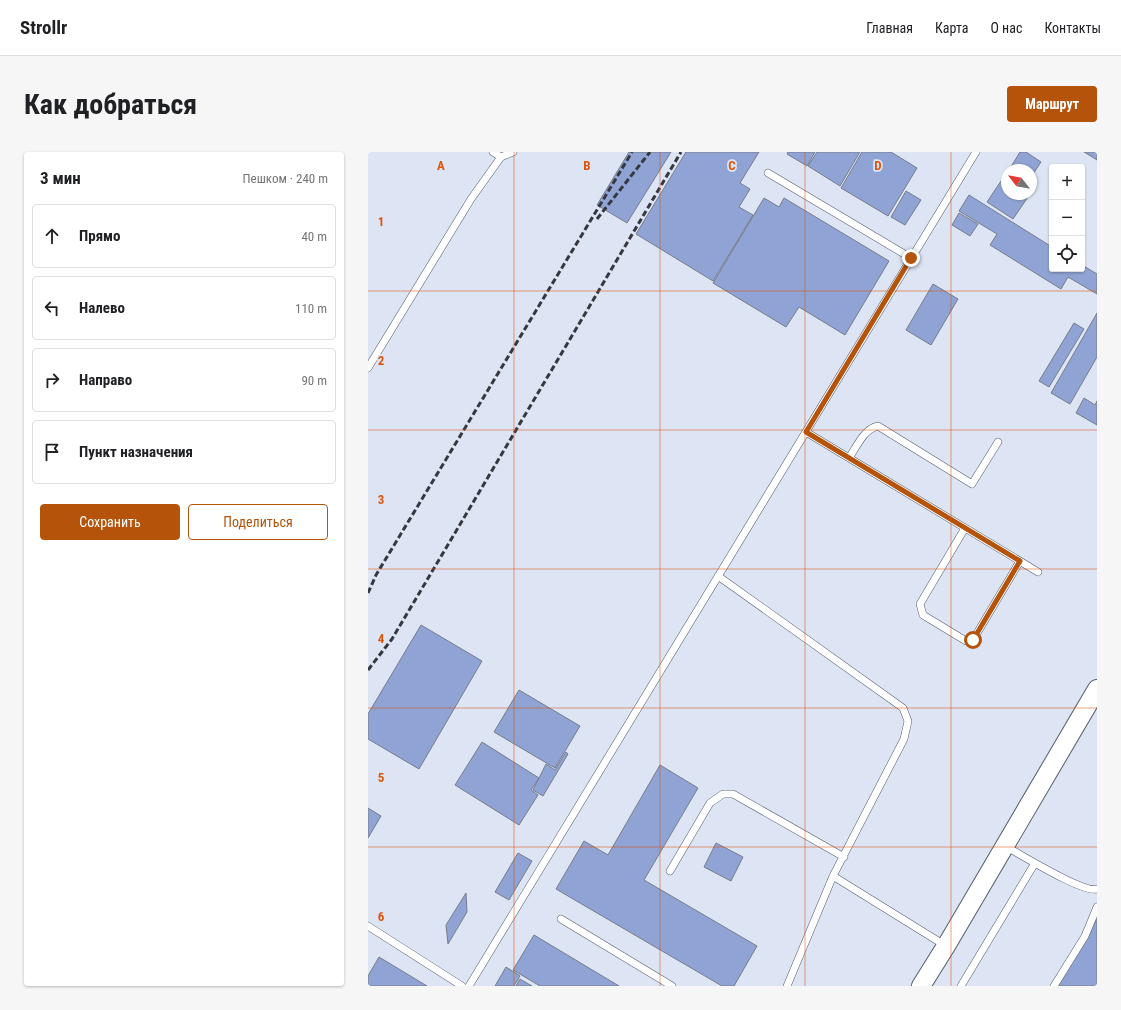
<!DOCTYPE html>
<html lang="ru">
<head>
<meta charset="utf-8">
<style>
  :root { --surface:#fff; --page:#f6f6f6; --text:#202124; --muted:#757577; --line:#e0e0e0; --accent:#b45309 }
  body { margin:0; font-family:"Roboto Condensed",sans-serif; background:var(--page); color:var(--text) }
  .controls { position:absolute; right:12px; top:12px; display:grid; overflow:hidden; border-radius:4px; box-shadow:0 1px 3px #0004 }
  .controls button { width:36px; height:36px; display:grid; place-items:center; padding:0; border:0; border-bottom:1px solid var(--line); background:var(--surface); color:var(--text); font:20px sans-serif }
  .compass { position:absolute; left:633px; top:12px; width:36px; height:36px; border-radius:50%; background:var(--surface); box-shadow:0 1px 3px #0004; rotate:301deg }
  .stop { position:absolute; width:12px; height:12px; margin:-9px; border:3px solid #b45309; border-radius:50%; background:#fff }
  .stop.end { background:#b45309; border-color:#fff; box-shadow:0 1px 4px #0008 }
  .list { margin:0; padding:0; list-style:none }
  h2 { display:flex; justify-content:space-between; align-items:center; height:52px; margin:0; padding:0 16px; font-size:17px }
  h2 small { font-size:13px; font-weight:400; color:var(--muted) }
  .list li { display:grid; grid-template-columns:26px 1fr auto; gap:12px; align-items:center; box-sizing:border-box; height:64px; margin:0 8px 8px; padding:0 8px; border:1px solid var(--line); border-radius:4px }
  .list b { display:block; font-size:15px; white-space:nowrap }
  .list em { font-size:13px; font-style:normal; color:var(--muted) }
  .actions { display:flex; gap:8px; padding:12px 16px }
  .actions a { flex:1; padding:9px 0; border:1px solid var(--accent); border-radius:4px; text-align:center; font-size:14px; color:var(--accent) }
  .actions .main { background:var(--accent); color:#fff }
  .icon { flex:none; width:22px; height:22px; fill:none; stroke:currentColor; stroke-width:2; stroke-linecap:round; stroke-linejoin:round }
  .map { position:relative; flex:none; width:729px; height:834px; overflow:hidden; border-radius:4px }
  header { display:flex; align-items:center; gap:24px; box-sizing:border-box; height:56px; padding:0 20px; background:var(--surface); border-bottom:1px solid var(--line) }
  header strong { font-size:19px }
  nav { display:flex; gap:22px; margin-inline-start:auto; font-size:14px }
  .intro { display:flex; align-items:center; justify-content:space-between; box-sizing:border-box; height:96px; padding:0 24px }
  h1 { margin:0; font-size:28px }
  .button { padding:10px 18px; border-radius:4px; background:var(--accent); color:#fff; font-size:14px; font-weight:700 }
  main { display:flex; gap:24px; padding:0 24px }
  aside { flex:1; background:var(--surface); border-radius:4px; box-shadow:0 1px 3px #0004 }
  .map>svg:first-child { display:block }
  .building { fill:#8fa3d4; stroke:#767c8a }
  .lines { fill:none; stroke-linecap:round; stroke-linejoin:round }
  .service-casing { stroke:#555b69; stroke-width:8 }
  .tertiary-casing { stroke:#555b69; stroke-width:20 }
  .service { stroke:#fff; stroke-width:7 }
  .tertiary { stroke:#fff; stroke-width:18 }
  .rail { stroke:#363840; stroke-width:3; stroke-dasharray:6 3; stroke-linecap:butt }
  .route { stroke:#b45309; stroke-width:5 }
  .grid { fill:none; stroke:#dd560d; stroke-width:1; stroke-opacity:0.55 }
  .grid-label { font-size:13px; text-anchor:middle; font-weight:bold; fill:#dd560d; stroke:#dde4f4; stroke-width:3.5; stroke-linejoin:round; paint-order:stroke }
</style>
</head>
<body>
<header>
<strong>Strollr</strong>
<nav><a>Главная</a><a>Карта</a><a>О нас</a><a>Контакты</a></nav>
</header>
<div class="intro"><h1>Как добраться</h1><a class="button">Маршрут</a></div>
<main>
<aside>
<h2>3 мин<small>Пешком · 240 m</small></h2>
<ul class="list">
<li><svg class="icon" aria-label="ahead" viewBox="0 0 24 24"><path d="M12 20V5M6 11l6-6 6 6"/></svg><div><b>Прямо</b></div><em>40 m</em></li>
<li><svg class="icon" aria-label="left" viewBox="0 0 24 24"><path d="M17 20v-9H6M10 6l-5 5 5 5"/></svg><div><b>Налево</b></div><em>110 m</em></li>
<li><svg class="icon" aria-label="right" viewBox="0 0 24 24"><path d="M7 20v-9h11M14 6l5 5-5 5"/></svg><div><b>Направо</b></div><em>90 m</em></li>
<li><svg class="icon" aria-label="arrive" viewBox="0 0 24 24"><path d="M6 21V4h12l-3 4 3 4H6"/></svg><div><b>Пункт назначения</b></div></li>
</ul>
<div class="actions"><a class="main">Сохранить</a><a>Поделиться</a></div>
</aside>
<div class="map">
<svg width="729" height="834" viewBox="0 0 729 834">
  <rect width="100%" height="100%" fill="#dde4f4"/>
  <!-- building -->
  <path class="building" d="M261 0H303L259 71 229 53Z
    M318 0H391L372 31 382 37 371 55 385 63 345 129 268 82Z
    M420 0H447L439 14 419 2Z
    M449 0H492L472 34 440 14Z
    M494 0H523L549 16 520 64 473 36Z
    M652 0H658L673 10 663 25V18H641Z
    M716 0H729V8Z
    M639 20V42H662L645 67 619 50Z
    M538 39 553 48 537 73 523 65Z
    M601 43 684 95V117H714V113L729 122V142L700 125 693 137 622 93 629 82 591 59Z
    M396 46 411 55 416 46 521 109 477 183 431 155 418 175 345 131Z
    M591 61 610 72 602 84 584 73Z
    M565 132 590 147 563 193 538 178Z
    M729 161V205L702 252 683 241Z
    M706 171 716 177 681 235 671 229Z
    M716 246 727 253 729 249V273L708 261Z
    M53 473 114 509 51 617 0 587V562Z
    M151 538 212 574 187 616 126 580Z
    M114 590 171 626 163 638 170 643 151 673 87 633Z
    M198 600 200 602 175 644 165 638 178 612 187 618Z
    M292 613 330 636 276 728 389 794 366 834H354L188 737 216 689 240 703Z
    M0 656 13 664 0 686Z
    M348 691 375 705 363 729 336 715Z
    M150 701 164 709 141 748 127 740Z
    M98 741 99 760 80 792 78 773Z
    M729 767V834H689Z
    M166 783 251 834H172L145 818Z
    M11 805 59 834H0V824Z
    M138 815 152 824 146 834H127Z
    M152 827 164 834H148Z"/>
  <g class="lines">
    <!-- service casing -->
    <g class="service-casing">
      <path id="service" d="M133 5 145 0
        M400 21 543 106
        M0 216 103 47 133 5 125 0
        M438 280 670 420
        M481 306C489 294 496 277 510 274L604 332 630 290
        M597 376 552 452 555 463 598 489 605 488 652 409
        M350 424 535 556 540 569 536 587 465 724 419 834
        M637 694C652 702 716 742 729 737
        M302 719 342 651 355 642H365L476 705
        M465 724 578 794
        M193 767 304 834
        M0 774 94 834
        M101 834 608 0
        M593 834 667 711
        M686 834 717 784 729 755"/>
    </g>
    <!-- tertiary casing -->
    <g class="tertiary-casing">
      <path id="tertiary" d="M553 834 578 794 729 537"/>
    </g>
    <!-- service -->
    <use href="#service" class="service"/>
    <!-- tertiary -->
    <use href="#tertiary" class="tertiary"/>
    <!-- rail -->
    <path class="rail" d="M229 67 282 0
      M0 441 8 423 264 0
      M0 518 24 487 313 0"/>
  </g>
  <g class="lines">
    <!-- route -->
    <path class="route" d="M543 106 438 280 652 409 605 488"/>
  </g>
  <!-- grid -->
  <path class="grid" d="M146 0V834M292 0V834M437 0V834M583 0V834M0 139H729M0 278H729M0 417H729M0 556H729M0 695H729"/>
  <g class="grid-label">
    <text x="73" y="18">A</text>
    <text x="219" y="18">B</text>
    <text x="364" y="18">C</text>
    <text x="510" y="18">D</text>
    <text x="13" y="74">1</text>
    <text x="13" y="213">2</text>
    <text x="13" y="352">3</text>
    <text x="13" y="491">4</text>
    <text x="13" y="630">5</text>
    <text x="13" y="769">6</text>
  </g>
</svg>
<div class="controls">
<button>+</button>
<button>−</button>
<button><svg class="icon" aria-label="locate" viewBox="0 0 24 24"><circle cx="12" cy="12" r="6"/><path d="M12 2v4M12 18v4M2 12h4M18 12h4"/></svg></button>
</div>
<svg class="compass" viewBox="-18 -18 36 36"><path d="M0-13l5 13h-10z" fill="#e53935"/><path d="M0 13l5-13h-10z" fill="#757577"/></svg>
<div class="stop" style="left:605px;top:488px"></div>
<div class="stop end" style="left:543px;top:106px"></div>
</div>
</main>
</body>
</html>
